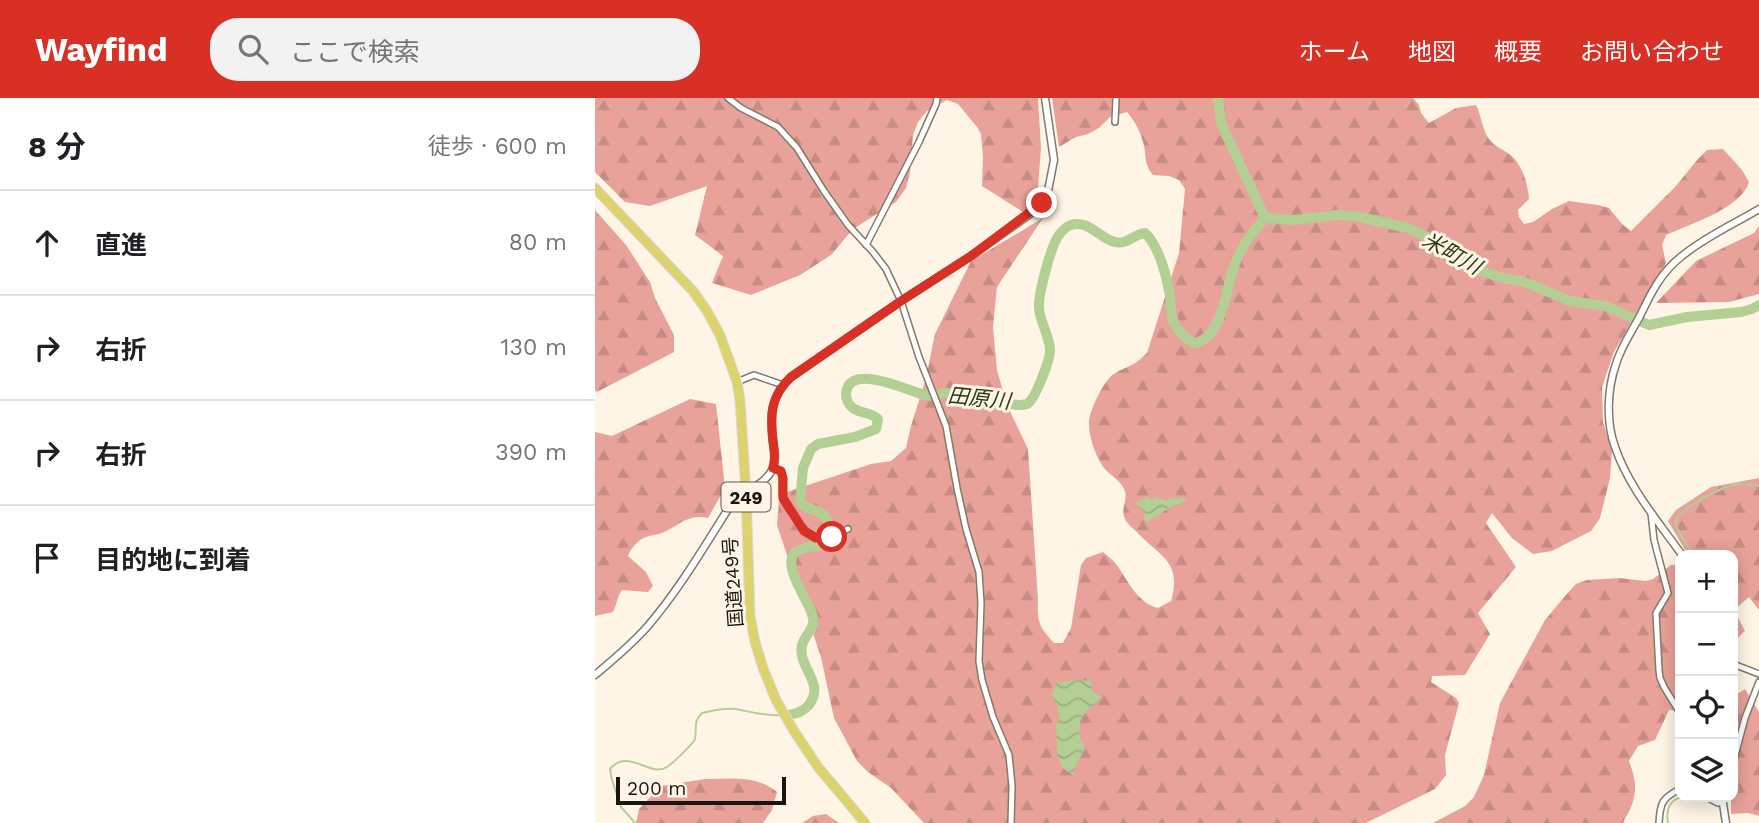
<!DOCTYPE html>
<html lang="ja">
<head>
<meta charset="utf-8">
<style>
  :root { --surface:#fff; --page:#f2f2f2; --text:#202124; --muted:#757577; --line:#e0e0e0; --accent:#d93025 }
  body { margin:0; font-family:"Work Sans","Noto Sans JP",sans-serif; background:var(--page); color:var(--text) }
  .controls { position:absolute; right:21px; bottom:21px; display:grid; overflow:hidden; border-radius:14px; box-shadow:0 4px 18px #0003 }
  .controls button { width:63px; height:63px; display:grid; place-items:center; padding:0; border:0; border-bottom:2px solid var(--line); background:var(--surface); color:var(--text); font:35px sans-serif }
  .scale { position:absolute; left:21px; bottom:18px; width:170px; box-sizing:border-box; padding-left:7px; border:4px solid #191611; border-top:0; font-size:19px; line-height:24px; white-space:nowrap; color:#191611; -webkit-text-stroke:5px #fef5e7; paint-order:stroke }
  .stop { position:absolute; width:21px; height:21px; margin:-16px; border:5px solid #d93025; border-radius:50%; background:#fff }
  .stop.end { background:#d93025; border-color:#fff; box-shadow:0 2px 7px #0008 }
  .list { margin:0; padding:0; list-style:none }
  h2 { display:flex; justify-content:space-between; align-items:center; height:91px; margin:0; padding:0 28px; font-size:30px }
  h2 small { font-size:23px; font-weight:400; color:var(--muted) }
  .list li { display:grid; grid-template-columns:46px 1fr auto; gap:21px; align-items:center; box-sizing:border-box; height:105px; padding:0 28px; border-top:2px solid var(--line) }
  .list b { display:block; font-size:26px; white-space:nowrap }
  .list em { font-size:23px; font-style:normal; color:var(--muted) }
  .icon { flex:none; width:38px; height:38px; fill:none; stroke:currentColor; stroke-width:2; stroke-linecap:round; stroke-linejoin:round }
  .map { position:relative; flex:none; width:1164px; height:725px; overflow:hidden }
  header { display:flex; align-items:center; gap:42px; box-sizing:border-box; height:98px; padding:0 35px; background:var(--accent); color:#fff }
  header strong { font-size:33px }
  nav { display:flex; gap:38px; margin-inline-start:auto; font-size:24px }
  .search { width:490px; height:63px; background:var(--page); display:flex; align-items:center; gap:18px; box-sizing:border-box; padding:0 24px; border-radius:28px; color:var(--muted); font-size:26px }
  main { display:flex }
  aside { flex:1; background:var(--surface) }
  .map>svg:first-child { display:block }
  .forest { fill:url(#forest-firs) }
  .water { fill:url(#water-waves) }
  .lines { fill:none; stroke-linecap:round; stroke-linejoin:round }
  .stream { stroke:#b3cf94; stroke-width:2 }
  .river { stroke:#b3cf94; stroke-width:10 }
  .minor-casing { stroke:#81796c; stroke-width:8 }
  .tertiary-casing { stroke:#81796c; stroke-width:9 }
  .trunk-casing { stroke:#dadad9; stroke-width:11 }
  .minor { stroke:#fff; stroke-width:5 }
  .tertiary { stroke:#fff; stroke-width:6 }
  .trunk { stroke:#dcd36f; stroke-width:9 }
  .route { stroke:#d93025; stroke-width:9 }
  .labels { text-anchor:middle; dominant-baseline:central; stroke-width:6; stroke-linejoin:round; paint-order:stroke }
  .shield { fill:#fef5e7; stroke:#5e5951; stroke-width:2 }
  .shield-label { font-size:18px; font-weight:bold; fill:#191611 }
  .street-label { font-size:19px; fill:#191611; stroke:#fef5e7 }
  .water-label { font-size:21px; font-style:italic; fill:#293b10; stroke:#fef5e7 }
</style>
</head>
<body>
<header>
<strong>Wayfind</strong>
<div class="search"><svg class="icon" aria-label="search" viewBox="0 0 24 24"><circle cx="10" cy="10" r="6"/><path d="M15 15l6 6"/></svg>ここで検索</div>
<nav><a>ホーム</a><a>地図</a><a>概要</a><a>お問い合わせ</a></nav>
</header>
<main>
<aside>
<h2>8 分<small>徒歩 · 600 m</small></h2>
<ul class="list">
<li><svg class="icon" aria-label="ahead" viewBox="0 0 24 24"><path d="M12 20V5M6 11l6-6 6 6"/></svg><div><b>直進</b></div><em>80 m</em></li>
<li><svg class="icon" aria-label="right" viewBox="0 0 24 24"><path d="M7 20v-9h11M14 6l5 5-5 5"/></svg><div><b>右折</b></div><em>130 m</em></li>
<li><svg class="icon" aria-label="right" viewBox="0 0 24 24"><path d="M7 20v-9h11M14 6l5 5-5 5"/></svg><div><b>右折</b></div><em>390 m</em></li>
<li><svg class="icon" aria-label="arrive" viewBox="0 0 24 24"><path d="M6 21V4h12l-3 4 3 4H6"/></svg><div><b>目的地に到着</b></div></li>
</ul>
</aside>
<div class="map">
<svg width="1164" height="725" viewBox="0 0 1164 725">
  <defs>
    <pattern id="forest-firs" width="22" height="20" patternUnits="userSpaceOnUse" patternTransform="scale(1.75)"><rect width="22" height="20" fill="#e8a299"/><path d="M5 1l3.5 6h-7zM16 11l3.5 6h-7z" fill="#c68b83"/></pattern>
    <pattern id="water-waves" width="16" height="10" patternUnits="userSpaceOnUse" patternTransform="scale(1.75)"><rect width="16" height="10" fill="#b3cf94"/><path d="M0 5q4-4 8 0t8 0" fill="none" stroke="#99b17f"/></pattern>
  </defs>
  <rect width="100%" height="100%" fill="#fef5e7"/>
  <!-- forest -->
  <path class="forest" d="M0 0H443L446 50 442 103 428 114 387 88 388 59 386 36 382 29 363 6 352 2 332 13 323 24 318 37 315 74 311 90 301 104 258 131 236 157 205 177 156 197 117 185 128 158 100 137 112 88 55 108 30 104 0 74Z
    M457 0H818L824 7 826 15 834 25 861 10 881 7C886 17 887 29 892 38 898 48 906 50 914 56 927 65 933 86 934 101L923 112 924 119 929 126 938 124 957 111 974 103 1003 107 1014 110 1027 126 1036 133 1080 89 1103 61 1112 52 1128 51 1147 72 1154 84C1147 110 1095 126 1071 137L1067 147 1071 165 1019 254 1007 289 1008 324 1017 353 1015 380 1005 420 996 433 957 453 938 456 917 440 897 415 891 425 921 469 883 515 895 536 870 577 837 578 836 584 861 600 864 605 850 657 851 677 840 691 771 725H329L296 690 273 674 262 663 239 620 226 559 182 427 184 403 192 394 276 366 296 363 311 350 316 328 331 280 340 236 376 163 448 120 402 189 398 229 402 272 412 307 433 351 443 502C442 524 444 529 459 545H468L476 530 486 467 491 460 508 454C512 458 517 461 521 466 532 481 543 506 563 510L576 503C588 462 563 458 541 433 537 430 532 425 530 421 524 408 537 400 526 386 520 379 511 374 507 367 500 356 494 339 494 326 494 313 507 287 516 278 523 272 532 270 540 265 544 263 548 258 552 255L584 155 590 91 584 82 574 78 558 77C548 65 552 57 548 44 545 33 540 23 532 14L515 19 504 30 493 36 481 39 464 49Z
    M0 112 31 147 55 184 60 200 79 237V254L2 294 0 292Z
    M1164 128V196L1134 204 1061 205 1101 163 1159 135Z
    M95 301 121 306 130 390 113 420C92 415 84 428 67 435 62 437 56 437 51 439 43 442 36 450 33 458L51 474 58 488 53 494 27 492C22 499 22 506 18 514L0 518V334L17 338Z
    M1164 380V512L1154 499 1139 512 1150 533 1138 544V457H1093L1073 423 1081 412 1116 389Z
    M1076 467H1085V613L1074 612 1060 642 1043 648 1034 663C1040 679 1043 692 1036 709 1034 715 1030 719 1028 725H838L870 708 879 699 889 677 905 605 950 522 971 497 981 486 992 482 1024 480 1051 483 1058 481Z
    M1150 591 1164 614V718L1153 715 1136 716V699H1138V603L1139 598Z
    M110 681C135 681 162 677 182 694L177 712 168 725H41L44 711 66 688Z
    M231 716 244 725H207L218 718Z"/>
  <!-- water -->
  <path class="water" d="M552 398 557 402 561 399 573 403 575 400H592L589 404C574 408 566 416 552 424L549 422 550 414 540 406Z
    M484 582 496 583 498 594 503 597 507 601C485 616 478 627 490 651L480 669 478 677C458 668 463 645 461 627L464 622 463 609 457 597 462 584Z"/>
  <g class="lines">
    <!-- stream -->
    <path class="stream" d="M1099 457C1095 450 1079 431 1081 423 1084 410 1129 388 1142 386 1149 386 1157 387 1164 388
      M1095 699 1110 703 1114 702
      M40 725 26 709 17 682 15 671C33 649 55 680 72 669 78 665 98 646 100 641 102 630 98 623 107 615 120 612 134 609 146 612 160 615 171 618 185 617
      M1073 725C1071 712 1074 702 1087 699"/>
    <!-- river -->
    <path class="river" d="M623 0 626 25 670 120
      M670 120 700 122 742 117 760 118 813 130 841 143 875 166 889 174 907 180 930 184 975 203 1010 208 1054 227 1092 219 1146 214 1157 211 1164 207
      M194 617C202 615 207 614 213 608 232 585 202 570 207 547 210 537 221 529 218 518 214 504 185 465 201 454 207 449 220 448 227 447 231 440 234 432 232 424 229 410 212 414 205 404L208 370 216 351 223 346 260 339 281 331 283 321C276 314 266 316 258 310 253 306 251 301 251 296 253 263 313 293 330 297 338 299 343 297 351 295L422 307C425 307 429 307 432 306 440 302 456 260 455 251 454 237 445 224 444 210 443 197 456 147 464 137 467 133 472 128 476 127 493 121 505 141 520 144 532 147 539 136 550 135 564 148 572 179 575 198 576 208 575 221 582 230 586 237 593 241 599 245 628 241 631 188 640 166 646 148 658 134 670 120"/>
    <!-- minor casing -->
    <g class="minor-casing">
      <path id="minor" d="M133 0 146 10 183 29 202 50 229 93 253 127 278 154 291 171 306 203 324 259 351 328 362 390 371 431 384 474 386 505 384 563 387 582 398 619 414 657 417 688 416 725
        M520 24 521 0
        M271 147 324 44 341 6 342 0
        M142 284 159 277 188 287
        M178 370 186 373C189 382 186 393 188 401 191 408 197 415 201 421 218 445 228 444 253 431
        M1056 415 1059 442 1073 495 1061 515 1064 572 1065 580 1069 589 1085 615
        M1138 566 1164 576
        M1138 665 1150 620 1164 584
        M1111 699 1123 705 1128 704V702
        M1064 725C1065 705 1067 700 1085 691"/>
    </g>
    <!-- tertiary casing -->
    <g class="tertiary-casing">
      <path id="tertiary" d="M1087 457C1063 423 1034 390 1020 349 1011 324 1012 292 1021 266 1026 249 1037 233 1045 218 1056 195 1066 174 1087 158 1110 139 1139 126 1164 111
        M0 577C18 562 36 547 52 529 84 492 109 449 135 408 145 395 170 387 177 372 181 363 180 355 178 345 175 318 174 300 196 279L306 203 376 158 435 116 447 105 453 93 459 62 450 0
        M1127 699 1131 725"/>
    </g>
    <!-- trunk casing -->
    <g class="trunk-casing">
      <path id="trunk" d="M0 90 98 193 112 213 125 237 142 284 145 302 151 395 155 518 160 544 168 570 181 602 199 633 223 669 270 725"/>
    </g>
    <!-- minor -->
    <use href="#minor" class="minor"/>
    <!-- tertiary -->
    <use href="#tertiary" class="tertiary"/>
    <!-- trunk -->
    <use href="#trunk" class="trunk"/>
  </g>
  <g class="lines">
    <!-- route -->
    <path class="route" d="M237 439 221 440 209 433 188 400V380L186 373 178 370C181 360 179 352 178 342 175 317 176 297 196 279L306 203 376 158 447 105"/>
  </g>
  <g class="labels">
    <!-- shield labels -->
    <rect class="shield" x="126.5" y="384.5" width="49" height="29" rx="5"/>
    <g class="shield-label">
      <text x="151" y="399">249</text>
    </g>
    <!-- street labels -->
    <g class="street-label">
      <text transform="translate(138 484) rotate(-94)">国道249号</text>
    </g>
    <!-- water labels -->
    <g class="water-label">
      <text transform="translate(857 155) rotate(29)">米町川</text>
      <text transform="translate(384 300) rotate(6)">田原川</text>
    </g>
  </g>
</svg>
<div class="controls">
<button>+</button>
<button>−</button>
<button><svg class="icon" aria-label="locate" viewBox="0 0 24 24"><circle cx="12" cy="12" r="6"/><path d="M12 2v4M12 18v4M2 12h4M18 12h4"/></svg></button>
<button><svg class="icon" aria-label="layers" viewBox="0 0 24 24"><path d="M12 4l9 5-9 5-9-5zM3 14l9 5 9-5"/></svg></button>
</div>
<div class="scale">200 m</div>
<div class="stop" style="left:237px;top:439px"></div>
<div class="stop end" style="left:447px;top:105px"></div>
</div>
</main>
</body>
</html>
